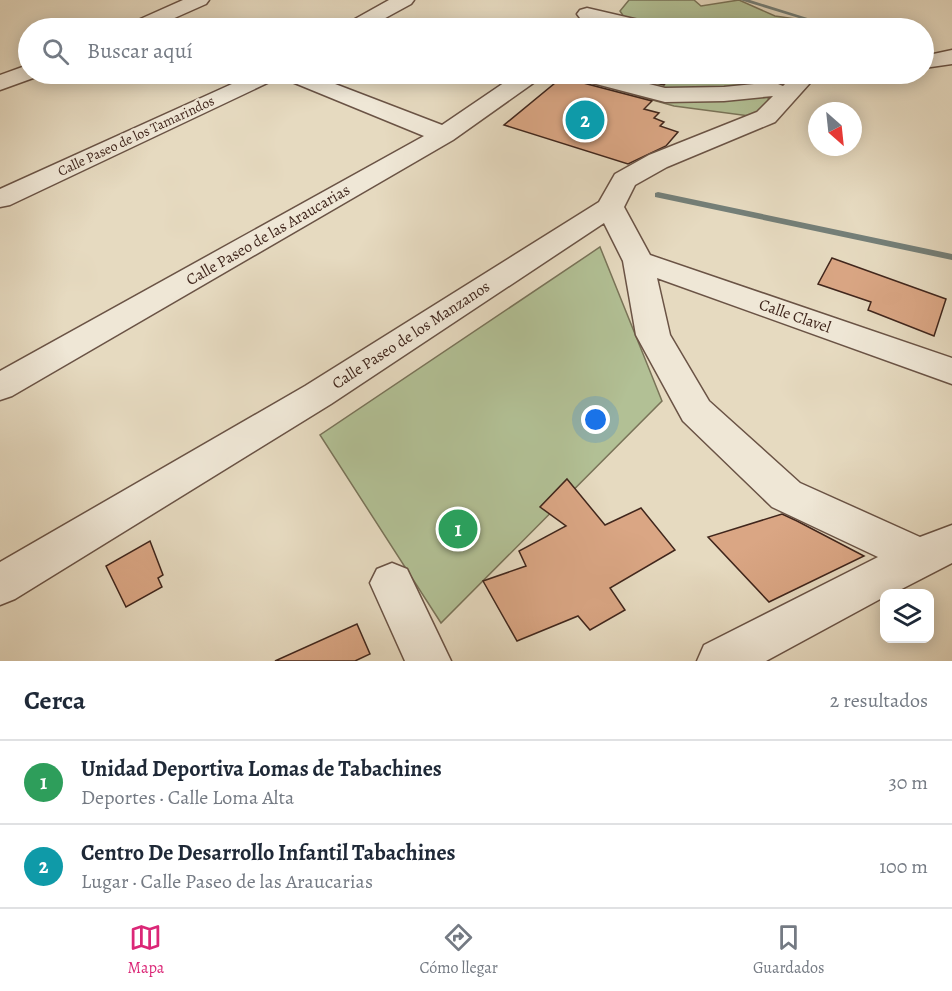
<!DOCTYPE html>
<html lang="es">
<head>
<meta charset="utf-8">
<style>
  :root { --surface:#fff; --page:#f6f6f7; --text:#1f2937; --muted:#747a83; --line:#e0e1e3; --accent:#db2777 }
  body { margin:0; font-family:Alegreya,serif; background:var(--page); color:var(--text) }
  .controls { position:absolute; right:18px; bottom:18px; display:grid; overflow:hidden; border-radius:12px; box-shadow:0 3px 15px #0003 }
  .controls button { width:54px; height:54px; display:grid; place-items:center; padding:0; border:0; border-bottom:2px solid var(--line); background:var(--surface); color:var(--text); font:30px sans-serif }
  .compass { position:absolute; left:808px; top:102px; width:54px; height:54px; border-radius:50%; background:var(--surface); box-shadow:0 3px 15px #0003; rotate:153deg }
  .you { position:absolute; left:596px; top:420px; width:21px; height:21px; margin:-15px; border:4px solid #fff; border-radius:50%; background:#1a73e8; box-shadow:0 0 0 9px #1a73e833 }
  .badge { display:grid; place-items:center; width:39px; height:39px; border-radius:50%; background:var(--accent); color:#fff; font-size:20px; font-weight:700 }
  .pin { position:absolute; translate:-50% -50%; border:3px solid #fff; box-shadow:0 2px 6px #0006 }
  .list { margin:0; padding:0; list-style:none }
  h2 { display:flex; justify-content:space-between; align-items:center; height:78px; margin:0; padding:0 24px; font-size:26px }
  h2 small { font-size:20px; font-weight:400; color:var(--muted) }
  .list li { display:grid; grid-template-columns:39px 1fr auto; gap:18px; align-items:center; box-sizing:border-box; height:84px; padding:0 24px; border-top:2px solid var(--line) }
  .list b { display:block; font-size:22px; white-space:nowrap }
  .list p { margin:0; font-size:20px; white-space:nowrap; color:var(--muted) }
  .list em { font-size:20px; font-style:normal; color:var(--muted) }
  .icon { flex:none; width:33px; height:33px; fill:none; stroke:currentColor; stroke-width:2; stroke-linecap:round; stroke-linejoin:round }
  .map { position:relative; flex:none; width:952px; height:661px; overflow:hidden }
  .search { position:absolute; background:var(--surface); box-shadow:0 3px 15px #0003; left:18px; right:18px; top:18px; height:66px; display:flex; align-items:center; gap:15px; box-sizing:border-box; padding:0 21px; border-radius:33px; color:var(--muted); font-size:22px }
  .sheet { height:246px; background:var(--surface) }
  nav { display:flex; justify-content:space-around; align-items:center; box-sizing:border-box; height:84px; border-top:2px solid var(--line); background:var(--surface); font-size:16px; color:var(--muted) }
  nav a { display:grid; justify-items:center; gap:3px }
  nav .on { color:var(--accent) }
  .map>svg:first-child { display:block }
  .green { fill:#b2c095; stroke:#797358; stroke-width:1.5 }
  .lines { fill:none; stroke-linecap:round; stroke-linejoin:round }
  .stream { fill:#747f78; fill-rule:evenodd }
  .building { fill:#daa684; stroke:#40261c; stroke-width:1.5 }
  .minor-casing { stroke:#6a5345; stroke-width:3 }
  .minor { fill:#efe7d6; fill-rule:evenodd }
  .labels { text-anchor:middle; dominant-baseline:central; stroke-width:4.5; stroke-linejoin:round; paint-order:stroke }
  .far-street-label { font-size:14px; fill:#40261c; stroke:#efe7d6 }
  .street-label { font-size:16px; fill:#40261c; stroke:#efe7d6 }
</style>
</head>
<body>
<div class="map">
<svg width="952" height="661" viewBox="0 0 952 661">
  <rect width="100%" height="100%" fill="#e6dac0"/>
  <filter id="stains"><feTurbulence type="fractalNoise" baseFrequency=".00333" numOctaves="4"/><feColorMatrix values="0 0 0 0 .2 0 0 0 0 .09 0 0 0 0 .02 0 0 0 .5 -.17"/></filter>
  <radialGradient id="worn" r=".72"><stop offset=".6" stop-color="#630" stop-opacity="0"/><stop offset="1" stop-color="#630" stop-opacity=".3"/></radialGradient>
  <!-- green -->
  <path class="green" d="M629 0H694L701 6 739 0 775 16 858 28H667L626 20 620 11Z
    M566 74H751L766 88 769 102 757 117 674 106 564 75Z
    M600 247 662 401 441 623 320 435Z"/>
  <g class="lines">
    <!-- stream -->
    <path class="stream" d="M740 0H750L817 21 812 22Z
      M658 192 952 254V260L655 197V193Z"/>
  </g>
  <!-- building -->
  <path class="building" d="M566 74H572L576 81 652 101 644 109 659 113 654 118 664 122 660 126 678 132 666 146 628 164 504 125Z
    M616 74H673L664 85Z
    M832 258 946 299 934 336 868 310 871 302 818 284Z
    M567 479 605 525 641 508 675 550 610 588 625 610 590 630 578 616 517 641 483 581 526 566 519 551 566 526 540 507Z
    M782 514 797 521 864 556 769 602 708 537Z
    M150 541 163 575 158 578 162 587 126 607 106 566Z
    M357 624 370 654 355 661H275Z"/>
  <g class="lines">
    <!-- minor casing -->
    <g class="minor-casing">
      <path id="minor" d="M183 0H209L206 4 152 28H126L129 24Z
        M389 0H414L411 4 367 28H343L346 24Z
        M587 8 656 24 659 28H624L580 18 577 14 580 10Z
        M952 50V64L924 68V56Z
        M28 65V74H38L36 77 0 90V75Z
        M254 74H309L442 125 517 74H542L539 79 453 140 12 396 0 400V371L424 136 280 77 10 205 0 207V189Z
        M574 74H609L665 88 724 87 773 82 783 86 795 74H818L775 122 667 167 635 185 624 207 650 255 952 358V384L657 278 670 335 709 401 800 483 920 537 952 525V563L892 594H884V597L766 661H697L704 645 878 557 772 507 683 421 636 335 623 261 604 223 331 404 15 599 0 605V562L305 386 599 202 615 174 649 155 757 112 773 96 724 101 665 102 577 79Z
        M392 563 407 569 451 661H405L370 583 377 569Z"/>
    </g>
    <!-- minor -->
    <use href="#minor" class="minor"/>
  </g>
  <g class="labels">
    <!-- far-street labels -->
    <g class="far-street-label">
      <text transform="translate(136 136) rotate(-25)">Calle Paseo de los Tamarindos</text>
    </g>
    <!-- street labels -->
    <g class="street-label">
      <text transform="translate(268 235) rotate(-30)">Calle Paseo de las Araucarias</text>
      <text transform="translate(795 316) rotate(19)">Calle Clavel</text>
      <text transform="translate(411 335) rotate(-33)">Calle Paseo de los Manzanos</text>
    </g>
  </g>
  <rect width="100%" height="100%" filter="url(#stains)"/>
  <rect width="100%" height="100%" fill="url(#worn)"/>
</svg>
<div class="controls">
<button><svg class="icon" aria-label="layers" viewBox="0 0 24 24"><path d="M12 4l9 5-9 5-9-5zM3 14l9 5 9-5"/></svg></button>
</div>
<svg class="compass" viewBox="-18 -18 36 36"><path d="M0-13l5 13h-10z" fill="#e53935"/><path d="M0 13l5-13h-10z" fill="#747a83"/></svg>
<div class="you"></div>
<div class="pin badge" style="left:458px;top:529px;background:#2e9e5b">1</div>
<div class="pin badge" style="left:585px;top:120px;background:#0f9aa8">2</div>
<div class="search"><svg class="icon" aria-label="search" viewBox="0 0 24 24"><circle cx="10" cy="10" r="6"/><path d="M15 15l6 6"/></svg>Buscar aquí</div>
</div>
<section class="sheet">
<h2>Cerca<small>2 resultados</small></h2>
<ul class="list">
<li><span class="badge" style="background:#2e9e5b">1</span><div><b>Unidad Deportiva Lomas de Tabachines</b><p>Deportes · Calle Loma Alta</p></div><em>30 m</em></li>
<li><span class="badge" style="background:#0f9aa8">2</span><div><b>Centro De Desarrollo Infantil Tabachines</b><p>Lugar · Calle Paseo de las Araucarias</p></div><em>100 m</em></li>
</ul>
</section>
<nav>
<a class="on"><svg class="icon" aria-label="map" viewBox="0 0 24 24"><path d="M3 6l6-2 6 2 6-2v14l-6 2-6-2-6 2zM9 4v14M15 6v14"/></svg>Mapa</a>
<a><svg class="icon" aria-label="directions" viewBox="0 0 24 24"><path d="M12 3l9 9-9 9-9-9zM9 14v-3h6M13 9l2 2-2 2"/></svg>Cómo llegar</a>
<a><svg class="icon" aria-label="saved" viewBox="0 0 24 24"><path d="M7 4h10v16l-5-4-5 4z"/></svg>Guardados</a>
</nav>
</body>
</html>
